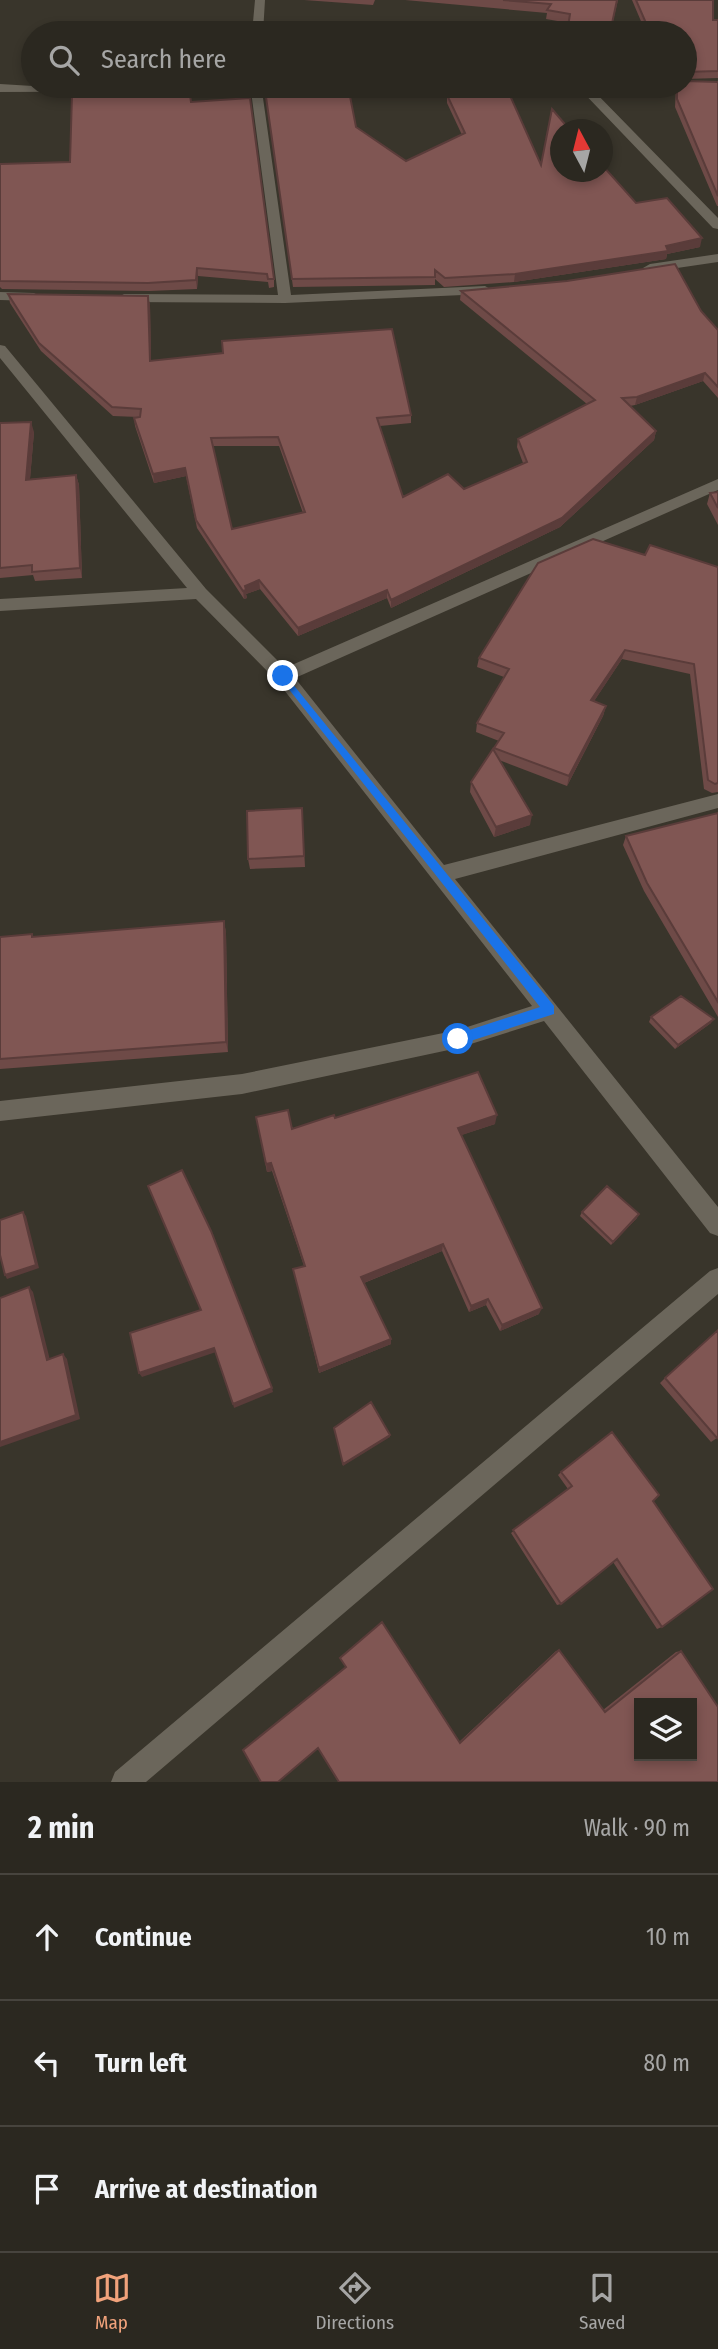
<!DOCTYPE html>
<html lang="en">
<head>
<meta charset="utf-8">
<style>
  :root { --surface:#2b2820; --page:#37342d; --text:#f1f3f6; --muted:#a6a6a5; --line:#47443e; --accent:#f1a27b }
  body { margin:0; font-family:"Fira Sans Condensed",sans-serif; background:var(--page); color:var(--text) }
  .controls { position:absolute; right:21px; bottom:21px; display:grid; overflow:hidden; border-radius:0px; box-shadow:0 4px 10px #0003 }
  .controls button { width:63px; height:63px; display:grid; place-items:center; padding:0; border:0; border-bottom:2px solid var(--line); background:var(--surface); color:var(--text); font:35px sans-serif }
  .compass { position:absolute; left:550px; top:119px; width:63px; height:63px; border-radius:50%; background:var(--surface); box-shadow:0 4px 10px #0003; rotate:353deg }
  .stop { position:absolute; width:21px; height:21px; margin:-16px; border:5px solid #1a73e8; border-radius:50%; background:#fff }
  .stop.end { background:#1a73e8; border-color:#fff; box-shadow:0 2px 7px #0008 }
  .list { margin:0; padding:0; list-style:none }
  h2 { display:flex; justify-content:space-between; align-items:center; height:91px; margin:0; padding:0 28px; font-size:30px }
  h2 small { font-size:23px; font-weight:400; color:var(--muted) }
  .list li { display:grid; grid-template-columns:46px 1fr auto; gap:21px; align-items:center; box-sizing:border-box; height:126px; padding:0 28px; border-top:2px solid var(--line) }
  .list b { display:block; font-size:26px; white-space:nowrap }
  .list em { font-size:23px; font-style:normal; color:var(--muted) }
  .icon { flex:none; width:38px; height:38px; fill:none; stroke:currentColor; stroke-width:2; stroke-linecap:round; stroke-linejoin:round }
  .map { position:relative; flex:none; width:718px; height:1782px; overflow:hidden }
  .search { position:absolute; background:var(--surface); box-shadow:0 4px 10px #0003; left:21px; right:21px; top:21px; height:77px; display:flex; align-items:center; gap:18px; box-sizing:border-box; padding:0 24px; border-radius:38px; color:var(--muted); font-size:26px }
  .sheet { height:469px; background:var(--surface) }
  nav { display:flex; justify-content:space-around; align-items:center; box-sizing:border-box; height:98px; border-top:2px solid var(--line); background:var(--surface); font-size:19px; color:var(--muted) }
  nav a { display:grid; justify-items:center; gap:4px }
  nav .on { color:var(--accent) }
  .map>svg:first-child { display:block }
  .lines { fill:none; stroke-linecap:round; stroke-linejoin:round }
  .minor { fill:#6b665b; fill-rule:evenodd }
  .wall { fill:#6e4a47; fill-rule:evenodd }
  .shaded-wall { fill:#5a3c3a }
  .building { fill:#805653; stroke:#5a3c3a; stroke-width:2; fill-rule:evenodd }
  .route { fill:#1a73e8 }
</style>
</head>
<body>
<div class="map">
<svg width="718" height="1782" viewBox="0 0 718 1782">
  <rect width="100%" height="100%" fill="#39352b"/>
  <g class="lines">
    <!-- minor -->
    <path class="minor" d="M255 0H265L263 33H252Z
      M0 84 33 86H541L535 89 262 91 291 295 485 286 492 290 485 294 285 303 124 302 117 298 124 294 278 295 251 91 0 92Z
      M577 86H589L718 218V229L713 228Z
      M718 254V262L650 272 643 268 650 264Z
      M0 292 34 293 41 297 34 301 0 300Z
      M0 345 5 346 206 589 285 668 718 479V490L295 678 444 865 718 794V808L455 879 718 1207V1236L710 1233 544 1021 458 1048 242 1094 0 1121V1101L242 1074 458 1030 532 1006 277 681 196 599 0 611V599L187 588 0 358Z
      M718 1268V1294L146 1782H111L115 1772 710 1271Z"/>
  </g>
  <!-- wall -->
  <path class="wall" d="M304 0H375L373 5Z
    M405 0H618L610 33H567L569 23 546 19 547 13Z
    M632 0H713V20H718V78L685 79V33H646Z
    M718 82V206H717L675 107 676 86Z
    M447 95 541 165 636 203 700 247 667 254 666 259 514 282 444 287 435 279V285L293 287 266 97 356 127 406 161 462 135 447 103Z
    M191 102 274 279V287L269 288 268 282 198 276 197 289 149 291 2 289 0 287V164L70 162Z
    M461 291 701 311 718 330V398L703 381 635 405 630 406 656 431 654 440 560 527 391 608 387 598 298 636 260 589 246 594 247 598 244 599 197 528 186 476 154 483 135 426 134 418 138 417 113 416 41 351 10 303 8 294 148 296 150 305 151 361 411 415V423L380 426 403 497 464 489 523 463 517 447 518 439 587 404 460 300ZM213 446H279L303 513 232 529Z
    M0 423 34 432 30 479 76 475 79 485 82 578 35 581 33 575 0 578Z
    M718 492V525L707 504 710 493Z
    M645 555 718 567V792L712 793 704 789 690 674 622 659 594 701 606 706 603 716 567 786 499 760 530 825 494 837 470 792 471 782 494 751V748L499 741 476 732 477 723 504 677 477 667 479 658Z
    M302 808 305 867 250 869 248 859Z
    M718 813V1017L644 891 623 845 626 836Z
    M224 921 226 933 228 1052 0 1069V945L32 934 34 937Z
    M651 1017 711 1023 675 1049 649 1022Z
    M256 1117 292 1129 335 1118 495 1124 461 1135 539 1314 500 1331 486 1305 469 1312 442 1251 364 1283 391 1339V1344L319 1373 293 1269 304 1266 272 1171 267 1172Z
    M582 1212 637 1218 611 1245 580 1216Z
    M665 1378 717 1438 711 1442 660 1383Z
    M561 1472 653 1501 662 1627 657 1629 613 1562 561 1604 557 1605 511 1533 568 1489 558 1475Z
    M559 1650 603 1710 676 1652 681 1651 718 1782 318 1748 243 1750 459 1742 556 1651Z"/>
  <!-- shaded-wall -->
  <path class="shaded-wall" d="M702 238 700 247 667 254 666 259 514 282 515 274 666 246Z
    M197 268 198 276 197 289 196 280Z
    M148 296 150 305 151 369 150 361Z
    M705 373 703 381 635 405 637 397Z
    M31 422 34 432 29 490 26 480Z
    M656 431 654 440 560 527 391 608V600Z
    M185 468 186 476 154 483 153 474Z
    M76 475 79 485 82 578 80 568Z
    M259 580 260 589 246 594 247 598 244 599 243 591 245 586Z
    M387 590V598L298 636V628Z
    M625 650 622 659 589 709 591 700Z
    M606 706 603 716 567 786 569 776Z
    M532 815 530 825 494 837 496 827Z
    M224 921 226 933 228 1052 226 1042Z
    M714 1019 711 1023 675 1049 678 1045Z
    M497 1115 495 1124 456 1137 458 1128Z
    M271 1163 272 1171 267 1172 266 1164Z
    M23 1212 26 1216 39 1268 7 1279 5 1275Z
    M639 1214 637 1218 611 1245 613 1242Z
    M443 1244 442 1251 361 1284V1277Z
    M29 1287 33 1292 51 1364 47 1360Z
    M488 1299 486 1305 469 1312 471 1306Z
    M542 1308 539 1314 500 1331 502 1325Z
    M391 1339V1344L319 1373V1368Z
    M214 1348 216 1352 142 1377 139 1373Z
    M63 1354 67 1359 80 1419 0 1447V1442Z
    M272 1388 273 1392 234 1408 233 1404Z
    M390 1435V1437L343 1466V1464Z"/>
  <!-- building -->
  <path class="building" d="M503 0H617L610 33H567L570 14 547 10 551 4Z
    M636 0H713V20H718V71L685 72V33H675L649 30Z
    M685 81 718 82V196L677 99V86H685Z
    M273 86H348L356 127 406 161 465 133 447 95 508 91 541 165 552 109 570 130H561V172H603V166L636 203 667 198 702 238 666 246 668 251 515 274 445 278 435 270V277L292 279 266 97 274 96Z
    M189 88 191 102 250 98 274 279H268L267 274 197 268 196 280 148 283 0 281V164L70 162 72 95Z
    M675 264 701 311 718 330V387L705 373 637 397 622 398 656 431 562 518 391 600 387 590 298 628 259 580 245 586 246 590 243 591 196 520 185 468 153 474 134 418 140 417 141 409 112 407 39 343 8 294 148 296 150 361 223 353 222 341 392 329 411 415 377 418 403 497 448 474 464 489 527 462 518 439 595 400 461 291 567 281ZM278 437 305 512 232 529 211 438Z
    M31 422 26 480 76 475 80 568 32 572V565L0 568V423Z
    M718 492V508L710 493Z
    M593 539 645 555 650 545 718 567V783L715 784 708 780 694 664 625 650 591 700 606 706 569 776 494 748 504 733 477 723 509 669 479 658 538 563Z
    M493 749 532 815 496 827 471 782Z
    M302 808 304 856 248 859 247 811Z
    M718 813V1002L647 883 626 836Z
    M224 921 226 1042 0 1059V937L32 934V937Z
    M681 996 714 1019 678 1045 651 1017Z
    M478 1072 497 1115 458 1128 542 1308 502 1325 488 1299 471 1306 443 1244 361 1277 391 1339 319 1368 293 1269 305 1266 271 1163 266 1164 256 1117 288 1110 292 1129 334 1115 335 1118Z
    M182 1170 211 1231 272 1388 233 1404 214 1348 139 1373 130 1333 201 1310 148 1186Z
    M607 1186 639 1214 613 1242 582 1212Z
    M23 1212 36 1265 5 1275 0 1255V1220Z
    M29 1287 47 1360 63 1354 76 1415 0 1442V1298Z
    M718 1330V1436L717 1438 665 1378Z
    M371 1402 390 1435 343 1464 334 1428Z
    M612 1432 659 1495 653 1501 713 1589 662 1627 617 1559 561 1604 513 1530 572 1486 561 1472Z
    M382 1622 460 1743 559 1650 605 1712 681 1651 718 1707V1782H339L318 1748 278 1782H261L243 1750 346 1667 340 1658ZM639 1703H692V1756H639Z"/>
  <!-- route -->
  <path class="route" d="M283 672 554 1006V1014L458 1045 454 1043V1035L540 1007 280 678 278 676Z"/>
</svg>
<div class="controls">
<button><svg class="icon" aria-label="layers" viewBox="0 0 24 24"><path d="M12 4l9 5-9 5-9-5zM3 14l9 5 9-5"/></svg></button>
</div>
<svg class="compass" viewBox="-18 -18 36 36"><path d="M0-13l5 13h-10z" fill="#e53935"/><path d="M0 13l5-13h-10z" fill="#a6a6a5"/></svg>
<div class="stop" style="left:458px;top:1039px"></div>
<div class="stop end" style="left:283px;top:676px"></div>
<div class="search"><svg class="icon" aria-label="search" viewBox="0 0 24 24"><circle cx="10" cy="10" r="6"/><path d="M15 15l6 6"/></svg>Search here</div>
</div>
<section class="sheet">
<h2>2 min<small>Walk · 90 m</small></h2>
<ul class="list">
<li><svg class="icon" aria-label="ahead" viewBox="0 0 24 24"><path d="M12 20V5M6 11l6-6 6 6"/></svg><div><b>Continue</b></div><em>10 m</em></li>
<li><svg class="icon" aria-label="left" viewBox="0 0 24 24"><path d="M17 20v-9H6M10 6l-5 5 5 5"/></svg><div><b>Turn left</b></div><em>80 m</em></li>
<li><svg class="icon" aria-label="arrive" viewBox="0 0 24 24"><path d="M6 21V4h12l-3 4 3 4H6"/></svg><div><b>Arrive at destination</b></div></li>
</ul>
</section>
<nav>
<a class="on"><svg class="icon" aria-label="map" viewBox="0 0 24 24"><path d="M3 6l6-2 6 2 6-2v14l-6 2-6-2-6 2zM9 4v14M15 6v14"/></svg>Map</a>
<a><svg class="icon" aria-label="directions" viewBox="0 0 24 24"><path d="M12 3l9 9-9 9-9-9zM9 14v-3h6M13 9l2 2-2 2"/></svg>Directions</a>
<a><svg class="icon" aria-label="saved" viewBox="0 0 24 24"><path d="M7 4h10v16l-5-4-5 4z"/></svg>Saved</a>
</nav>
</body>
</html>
